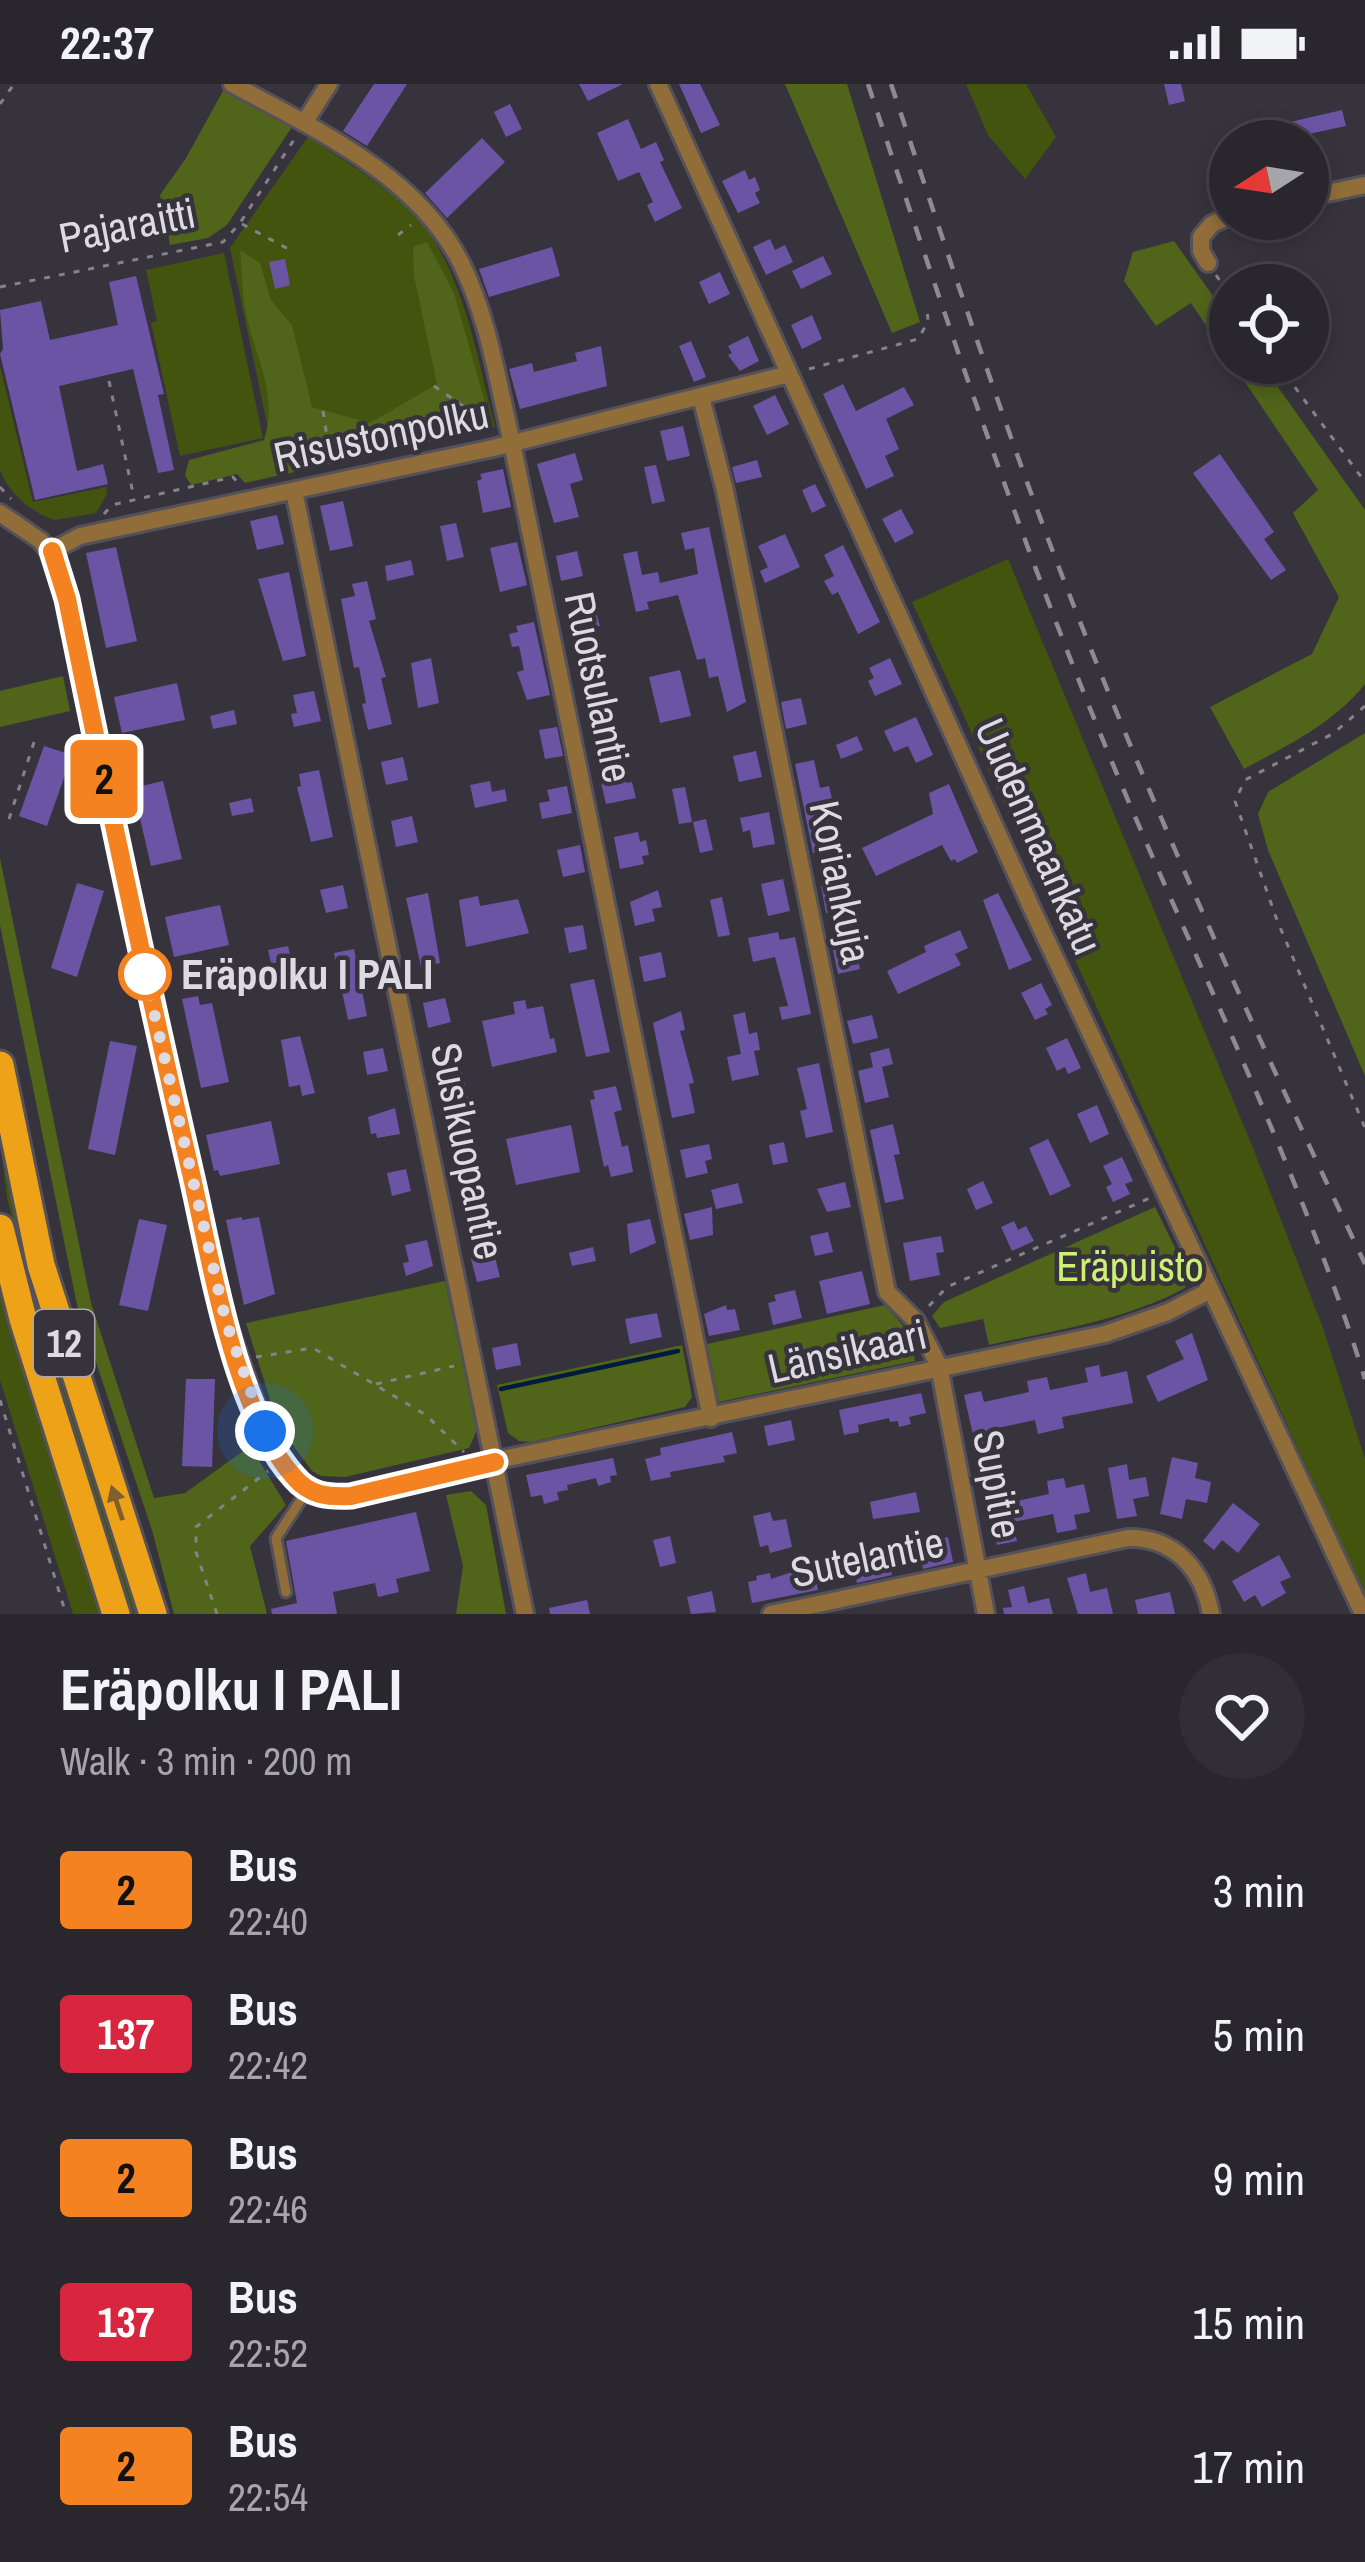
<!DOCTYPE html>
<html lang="en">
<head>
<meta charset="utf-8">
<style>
	body { margin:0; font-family:"Archivo Narrow",sans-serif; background:#312e35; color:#f1f3f6; height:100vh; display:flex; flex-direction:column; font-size:45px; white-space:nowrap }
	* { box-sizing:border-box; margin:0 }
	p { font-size:39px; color:#a5a5aa }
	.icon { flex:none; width:66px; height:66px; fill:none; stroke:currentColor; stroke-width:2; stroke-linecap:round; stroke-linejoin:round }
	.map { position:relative; height:1530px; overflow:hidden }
	.sheet { display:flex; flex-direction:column; background:#29262d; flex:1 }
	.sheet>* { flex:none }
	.badge { padding:0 24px; border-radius:9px; font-size:42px; line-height:78px }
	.needle { width:78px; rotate:258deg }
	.tools { position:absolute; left:1209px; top:36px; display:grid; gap:24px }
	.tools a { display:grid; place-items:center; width:120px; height:120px; border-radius:50%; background:#29262d; box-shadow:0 6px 18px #0003,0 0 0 3px #454349; font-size:60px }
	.you { position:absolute; width:60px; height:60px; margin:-30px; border:9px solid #fff; border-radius:50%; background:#1a73e8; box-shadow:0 0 0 18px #1a73e833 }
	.map>.badge { position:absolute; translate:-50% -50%; box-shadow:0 0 0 6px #fff }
	.round { display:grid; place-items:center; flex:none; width:126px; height:126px; border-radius:63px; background:#312e35 }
	.overview { display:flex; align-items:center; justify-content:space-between; height:204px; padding:0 60px }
	h1 { font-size:57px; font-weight:700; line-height:90px }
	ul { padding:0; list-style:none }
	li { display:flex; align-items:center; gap:36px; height:144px; padding:0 60px }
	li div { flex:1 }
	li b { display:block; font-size:45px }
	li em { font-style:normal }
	li .badge { min-width:132px; font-weight:700; text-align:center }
	.status { display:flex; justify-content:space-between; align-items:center; height:84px; padding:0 60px; background:#29262d; direction:ltr }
	.status svg { height:33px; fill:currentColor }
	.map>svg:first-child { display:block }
	.green { fill:#43540f }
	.forest { fill:#50641a }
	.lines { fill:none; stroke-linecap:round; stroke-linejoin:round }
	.stream { stroke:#001b3d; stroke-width:4.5 }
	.building { fill:#6c54a5 }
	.service-casing { stroke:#55515a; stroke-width:15 }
	.minor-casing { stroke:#55515a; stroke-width:22 }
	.primary-casing { stroke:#55515a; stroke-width:33 }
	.path { stroke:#86828a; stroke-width:3; stroke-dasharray:6 9; stroke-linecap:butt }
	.service { stroke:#916d39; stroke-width:9 }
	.minor { stroke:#916d39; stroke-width:16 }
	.primary { stroke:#eda217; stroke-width:27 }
	.rail { stroke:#8e8a92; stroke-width:4.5; stroke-dasharray:15 15; stroke-linecap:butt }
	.oneway { fill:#805f2d }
	.line-casing { stroke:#fff; stroke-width:27 }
	.line { stroke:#f58220; stroke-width:18 }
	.walk { stroke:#dddae1; stroke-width:12; stroke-dasharray:0 21.6 }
	.stop-dot { fill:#fff; stroke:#f58220; stroke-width:6 }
	.labels { text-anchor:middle; stroke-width:9; stroke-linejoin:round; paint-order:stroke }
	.shield { fill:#37333c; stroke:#aba8b0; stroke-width:3 }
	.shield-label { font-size:39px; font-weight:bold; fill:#dddae1 }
	.street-label { font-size:42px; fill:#dddae1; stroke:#37333c }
	.stop-label { font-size:42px; font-weight:bold; fill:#dddae1; stroke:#37333c; text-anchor:start }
	.park-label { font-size:42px; fill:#ccf074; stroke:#37333c }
</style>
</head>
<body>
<div class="status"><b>22:37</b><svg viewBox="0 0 49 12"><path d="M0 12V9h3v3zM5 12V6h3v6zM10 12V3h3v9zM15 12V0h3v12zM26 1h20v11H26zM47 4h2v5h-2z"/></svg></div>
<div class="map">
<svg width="1365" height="1530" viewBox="0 0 1365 1530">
	<rect width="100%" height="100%" fill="#37333c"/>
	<path class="green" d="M966 0H1026L1056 53 1025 95 988 51Z
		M308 53C346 78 388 102 419 136 463 186 479 280 495 343L278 392 230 164Z
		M224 169 263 354 180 372 151 239 157 237 146 186Z
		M0 282 33 418 106 403 107 410 96 429 54 436C30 427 9 410 0 386Z
		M1008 475 1253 1064 1323 1244 1365 1375V1512L912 518Z
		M0 1055 23 1165 49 1253 141 1530H133L42 1254 7 1114Z
		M0 1201 101 1530H73L0 1296Z"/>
	<path class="forest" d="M785 0H847L920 238 892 249Z
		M224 5 292 43 227 141 208 154 170 161 160 111 186 74Z
		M1174 157 1230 236V277L1191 219 1156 242 1124 197 1133 168Z
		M427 158 454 209 492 343 245 399 237 390 191 401 185 391 189 376 264 356C278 312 257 276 247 234 242 212 242 188 240 166L260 179 271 216 292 241 312 323 370 339 437 300 414 192 413 163Z
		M1232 279H1261L1365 426V600C1333 640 1288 661 1244 685L1210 623 1312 570 1339 513 1293 429 1318 406Z
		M63 592 70 627 0 643V607Z
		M1365 649V992L1268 766 1258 730 1268 708Z
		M0 774 91 1219 154 1414 185 1409 250 1362 286 1421 250 1462 267 1530H174L152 1446 77 1221 0 841Z
		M1155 1123 1188 1190 1185 1204C1124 1237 1055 1246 989 1261L983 1235 940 1244 932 1232 944 1218Z
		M445 1197 477 1346 469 1364 345 1393 321 1392 312 1387 278 1341 246 1239Z
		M885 1221 909 1248 915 1277 719 1318 707 1260Z
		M682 1261 692 1313 685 1323 531 1358 519 1357 508 1349 497 1301Z
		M471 1407 486 1421 506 1530H456L463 1482 446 1411Z"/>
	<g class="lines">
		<path class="stream" d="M501 1305 678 1267"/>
	</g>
	<path class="building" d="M374 0H407L367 62 343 47Z
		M579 0H623L588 17Z
		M679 0H700L720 41 701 49Z
		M1164 0H1181L1185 17 1169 21Z
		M510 20 522 45 506 53 494 28Z
		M1342 26 1346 42 1276 57 1273 42Z
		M628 35 641 65 656 58 664 76 660 78 682 124 655 138 647 121 653 118 639 88 618 97 597 49Z
		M482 54 505 78 447 134 425 109Z
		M745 86 749 96 755 93 760 106 755 109 760 119 738 129 722 97Z
		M770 155 775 166 785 161 793 178 766 191 753 163Z
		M552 163 560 192 489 213 479 185Z
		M823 172 832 190 801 205 792 187Z
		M285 175 290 201 275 205 269 178Z
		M720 188 730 210 709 220 699 198Z
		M136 192 164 310 158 311 174 386 158 389 133 285 59 302 77 387 103 380 108 400 35 416 0 270 3 265 0 226 41 217 50 256 118 241 109 198Z
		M812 231 822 255 802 265 791 241Z
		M748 252 759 277 740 287 728 271 732 269 728 262Z
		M691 257 706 293 694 298 679 262Z
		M601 262 607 302 520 325 509 285 532 279 534 288 577 277 575 269Z
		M843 300 856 327 904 303 914 321 886 335 899 365 885 372 894 392 866 405 823 310Z
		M775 311 789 340 767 351 753 322Z
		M683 342 690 372 667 377 660 347Z
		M575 369 583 396 570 400 579 433 554 439 537 380Z
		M1220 370 1274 448 1264 455 1286 486 1271 496 1193 389Z
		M757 376 762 393 736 399 732 383Z
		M656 381 665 417 652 420 644 383Z
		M503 385 511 423 483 429 477 397 482 395 480 390Z
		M815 400 826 422 812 429 802 406Z
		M343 417 353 462 330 467 320 422Z
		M901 425 914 449 895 459 882 435Z
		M277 431 284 460 257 466 250 437Z
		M456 439 464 473 447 477 440 442Z
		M709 443 746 618 727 628 718 592 709 594 705 574 697 576 678 511 647 518 649 525 636 528 623 470 637 467 642 491 658 488 660 499 698 490 694 464 685 466 681 449Z
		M785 450 800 483 765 499 760 487 768 483 758 462Z
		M517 458 527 501 500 508 490 464Z
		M843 461 880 538 858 550 838 508 832 511 824 497 834 492 824 471Z
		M116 463 137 557 106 564 86 469Z
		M577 467 583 492 561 497 556 472Z
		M411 476 414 491 387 497 385 482Z
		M289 488 306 572 283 577 258 495Z
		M367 497 376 535 369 537 386 593 381 594 392 640 368 646 362 620 366 619 359 583 354 584 341 515 355 512 352 500Z
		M596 528 600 542 594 543 596 552 574 557 569 534Z
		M534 538 550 611 527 616 517 588 524 586 519 562 512 563 509 550 518 548 516 542Z
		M431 574 439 619 418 624 411 579Z
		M890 574 902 600 875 612 868 597 874 594 869 584Z
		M601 586 616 662 595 666 580 591Z
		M680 586 691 632 660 639 649 593Z
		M177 599 185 636 122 649 114 613Z
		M314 607 321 637 294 643 291 630 297 629 293 611Z
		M801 614 807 640 786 645 781 618Z
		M234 626 237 640 213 645 210 632Z
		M916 633 933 671 916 679 908 662 894 668 884 647Z
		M557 643 563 672 545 675 539 646Z
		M857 652 863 666 841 675 836 661Z
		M44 662 72 671 47 742 19 732Z
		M756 667 762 693 739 698 733 672Z
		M403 673 408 696 386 701 381 678Z
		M814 676 820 704 829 702 832 715 824 716 834 765 813 769 795 680Z
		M319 686 333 753 311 758 297 703 301 702 299 690Z
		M624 689 626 699 632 698 636 714 606 720 600 694Z
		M163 697 182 775 151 782 133 704Z
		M490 697 492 708 505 705 507 717 475 724 470 701Z
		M949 700 978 768 957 779 955 775 951 777 942 761 876 792 862 764 933 730 929 709Z
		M567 702 572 729 542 735 539 719 550 717 547 706Z
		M685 703 692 738 679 740 672 705Z
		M251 714 254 728 232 732 229 719Z
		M769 728 775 760 753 764 750 746 743 748 740 734Z
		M412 732 418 758 396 763 391 737Z
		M706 735 713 766 700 769 693 738Z
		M638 748 640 758 646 756 649 771 642 772 644 780 620 785 614 753Z
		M580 761 585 788 563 793 557 766Z
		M783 795 790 827 768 832 761 800Z
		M77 799 104 807 77 893 51 884Z
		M836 799 842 825 826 829 821 802Z
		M343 801 348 824 326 829 320 806Z
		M658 806 662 823 652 825 655 837 635 842 630 818Z
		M428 809 440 879 421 883 406 814Z
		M998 809 1032 876 1009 886 983 816Z
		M478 812 480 822 518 815 529 849 466 863 459 816Z
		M722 813 730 851 718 853 710 816Z
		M220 821 229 861 174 873 165 833Z
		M583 841 587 865 569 869 564 844Z
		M960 846 968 864 955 870 961 881 898 910 887 887 926 868 924 862Z
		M778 848 780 856 795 853 811 930 782 936 779 923 788 922 775 873 753 878 748 854Z
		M848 857 850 868 856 867 860 885 838 890 832 861Z
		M288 862 291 875 271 880 268 866Z
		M354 865 367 932 348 936 334 869Z
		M661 868 666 893 644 898 639 873Z
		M594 895 610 968 586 973 570 900Z
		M1041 899 1052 921 1045 925 1048 930 1035 936 1021 909Z
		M198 912 200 921 212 919 229 998 201 1004 182 915Z
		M445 914 451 938 428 944 423 919Z
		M525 916 527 925 543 922 550 955 554 954 557 968 492 983 482 937 515 930 513 918Z
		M681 927 685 946 680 947 694 999 689 1000 695 1029 672 1034 653 939Z
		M745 928 749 950 757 948 760 966 754 967 759 991 732 997 727 973 741 970 733 931Z
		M872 931 878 954 853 960 847 937Z
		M300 952 315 1009 302 1012 300 1001 289 1003 281 956Z
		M1067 954 1081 984 1068 990 1065 983 1057 987 1046 964Z
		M110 957 137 962 115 1071 88 1065Z
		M383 964 388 987 367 991 363 968Z
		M889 964 893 980 882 983 889 1013 865 1019 858 987 873 983 870 969Z
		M819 979 833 1048 806 1054 800 1027 807 1025 797 984Z
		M462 988 468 1014 444 1019 439 993Z
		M616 1002 622 1026 614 1028 622 1063 628 1061 633 1088 611 1093 608 1081 604 1083 590 1016 595 1015 593 1007Z
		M1097 1021 1109 1050 1090 1059 1077 1030Z
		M395 1024 400 1050 377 1054 376 1049 371 1050 368 1033Z
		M271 1037 280 1080 220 1092 218 1086 214 1087 206 1051Z
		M893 1040 900 1070 894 1071 904 1115 885 1119 870 1046Z
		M571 1041 580 1088 516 1101 506 1055Z
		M471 1048 476 1072 454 1076 449 1053Z
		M1048 1055 1071 1102 1050 1112 1029 1064Z
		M784 1058 788 1078 773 1081 769 1061Z
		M709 1060 712 1075 705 1077 708 1089 686 1094 680 1066Z
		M1122 1073 1133 1097 1125 1100 1130 1110 1113 1118 1106 1103 1112 1100 1103 1082Z
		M406 1085 411 1107 392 1112 387 1089Z
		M983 1097 993 1119 976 1126 967 1105Z
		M845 1098 851 1123 827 1128 817 1105Z
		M738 1099 743 1119 716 1125 711 1106Z
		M479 1108 485 1133 465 1138 460 1113Z
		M712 1123 713 1151 690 1156 684 1130Z
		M242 1133V1136L259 1133 275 1210 244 1221 226 1136Z
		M139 1135 167 1141 148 1227 119 1221Z
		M650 1135 656 1159 630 1170 627 1140Z
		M1014 1137 1018 1146 1026 1142 1034 1157 1012 1167 1001 1143Z
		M828 1148 833 1168 815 1172 810 1152Z
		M941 1152 944 1168 936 1169 940 1191 910 1197 903 1159Z
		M427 1156 433 1182 406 1192 403 1179 409 1178 405 1161Z
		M593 1163 596 1177 572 1182 569 1169Z
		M494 1169 500 1193 477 1198 471 1175Z
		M862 1187 870 1220 827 1230 819 1197Z
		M795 1206 802 1234 773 1241 768 1219 776 1217 774 1211Z
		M726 1221 727 1226 735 1225 740 1246 709 1252 704 1230Z
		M657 1229 662 1253 630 1260 625 1235Z
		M1192 1249 1208 1296 1158 1318 1146 1292 1184 1275 1175 1257Z
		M517 1259 521 1281 496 1286 492 1264Z
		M1099 1281 1101 1293 1127 1287 1133 1319 1062 1333 1064 1344 1038 1350 1035 1336 993 1345 997 1363 977 1368 964 1311 981 1307 984 1318 1029 1308 1027 1297 1047 1293 1050 1306 1088 1298 1085 1284Z
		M186 1295H215L212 1383 182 1382Z
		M921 1309 926 1329 909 1333 911 1340 899 1343 898 1337 890 1338 889 1334 858 1341 859 1348 844 1351 839 1326Z
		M791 1336 795 1356 768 1362 764 1342Z
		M732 1348 737 1369 723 1372 725 1378 670 1388 671 1393 651 1397 645 1375 661 1371 660 1364Z
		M1172 1373 1198 1379 1195 1394 1211 1398 1207 1419 1186 1415 1182 1435 1160 1430Z
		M613 1374 617 1391 610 1392 611 1398 598 1402 596 1394 567 1401 568 1406 557 1408 559 1416 544 1420 542 1411 531 1413 526 1391Z
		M1127 1380 1129 1396 1146 1393 1149 1412 1133 1415 1137 1432 1117 1435 1108 1384Z
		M1064 1394 1066 1404 1084 1400 1090 1428 1074 1431 1077 1445 1057 1449 1053 1430 1013 1438 1017 1457 997 1461 989 1423 1049 1410 1047 1397Z
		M916 1408 920 1428 873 1435 870 1418Z
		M1233 1419 1260 1440 1238 1469 1222 1456 1214 1466 1203 1457Z
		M416 1428 430 1487 396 1495 399 1508 378 1513 375 1499 333 1508 337 1530H272L271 1525 297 1519 286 1457Z
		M770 1428 773 1437 786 1435 792 1463 770 1469 768 1461 760 1463 753 1432Z
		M670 1452 676 1479 660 1483 653 1456Z
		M948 1453 953 1478 923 1485 918 1460Z
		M875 1464 877 1470 886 1468 892 1491 857 1499 852 1476 862 1474 861 1468Z
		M1279 1471 1291 1493 1280 1498 1286 1509 1262 1523 1255 1511 1244 1518 1232 1497Z
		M813 1481 818 1506 752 1519 748 1498 757 1496 756 1492 770 1489 771 1495Z
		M1086 1489 1090 1508 1107 1504 1113 1530H1078L1067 1494Z
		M1024 1502 1028 1519 1016 1522 1049 1514 1053 1530H1004L1003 1524 1012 1523 1008 1506Z
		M712 1507 716 1528 691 1530 687 1513Z
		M1170 1508 1175 1530H1138L1135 1516Z
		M587 1516 590 1530H550L549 1524Z"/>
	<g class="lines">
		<defs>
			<path id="service" d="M286 1508 276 1454 308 1405"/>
			<path id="minor" d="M232 0C315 45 419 92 462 181 489 236 498 300 512 359L711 1334
				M658 0 1033 827 1363 1530
				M304 39 329 0
				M1308 113 1365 101
				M1208 179 1201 167V153L1212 140 1230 132
				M701 313 725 407 887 1208 916 1237 939 1282 986 1530
				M294 407 525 1530
				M0 429 41 457 58 479 158 952 227 1238 265 1347 282 1378 308 1405 328 1413 351 1412 469 1382 1105 1250 1168 1228 1209 1207
				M52 467 80 452 493 364 789 290
				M771 1530 1128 1454C1175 1453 1203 1486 1211 1530"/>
			<path id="primary" d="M0 981 41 1181 153 1530
				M0 1144 23 1235 116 1530"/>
		</defs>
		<use href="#service" class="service-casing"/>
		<use href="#minor" class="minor-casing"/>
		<use href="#primary" class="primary-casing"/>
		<path class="path" d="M0 20 14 0
			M242 140 290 166
			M398 151 411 141
			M1216 191 1230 212
			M0 203 223 158 240 139 297 51
			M1277 279 1365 398
			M809 285 918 255 928 238 927 221
			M109 297 134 414
			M434 302 472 328 489 350
			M323 327 331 379
			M0 403 11 415
			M104 430 112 421 233 393 239 400
			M1365 622 1334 649 1245 696 1235 717 1277 836 1365 1044
			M9 735 35 655
			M929 1222 947 1203 1150 1114
			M256 1273 313 1264 426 1331 464 1368
			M376 1300 454 1282
			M0 1316 66 1530
			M217 1530 196 1468V1443L268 1387"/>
		<use href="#service" class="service"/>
		<use href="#minor" class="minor"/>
		<use href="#primary" class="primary"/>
		<path class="rail" d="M868 0C942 224 1017 448 1107 666 1193 875 1298 1079 1365 1295
			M891 0C948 170 1003 340 1068 507 1157 736 1260 958 1365 1180"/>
	</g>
	<defs><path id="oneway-solid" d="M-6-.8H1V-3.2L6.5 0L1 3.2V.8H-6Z" transform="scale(3)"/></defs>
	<use class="oneway" href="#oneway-solid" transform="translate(117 1419) rotate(-108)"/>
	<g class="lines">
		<defs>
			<path id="line" d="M52 467 67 515C106 706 146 896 190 1085 211 1174 233 1325 294 1393 310 1412 328 1413 351 1412L495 1378"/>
		</defs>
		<use href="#line" class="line-casing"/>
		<use href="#line" class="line"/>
		<path class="walk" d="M145 890 226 1238 265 1347"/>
	</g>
	<circle class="stop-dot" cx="145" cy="890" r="24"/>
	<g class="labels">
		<rect class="shield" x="34" y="1226" width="60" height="66" rx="9"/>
		<g class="shield-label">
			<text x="64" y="1273">12</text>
		</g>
		<g class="street-label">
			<text transform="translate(127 141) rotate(-11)" y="15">Pajaraitti</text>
			<text transform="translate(381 351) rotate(-12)" y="15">Risustonpolku</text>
			<text transform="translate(599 603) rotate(78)" y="15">Ruotsulantie</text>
			<text transform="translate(1039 752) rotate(66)" y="15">Uudenmaankatu</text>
			<text transform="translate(841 798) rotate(78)" y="15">Koriankuja</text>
			<text transform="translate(468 1067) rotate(78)" y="15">Susikuopantie</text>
			<text transform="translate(847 1267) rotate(-13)" y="15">Länsikaari</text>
			<text transform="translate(998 1400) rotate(79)" y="15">Supitie</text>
			<text transform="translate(867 1473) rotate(-12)" y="15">Sutelantie</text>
		</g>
		<g class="stop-label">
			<text x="181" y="905">Eräpolku I PALI</text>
		</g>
		<g class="park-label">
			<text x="1130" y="1197">Eräpuisto</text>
		</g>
	</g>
</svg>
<div class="tools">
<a><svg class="needle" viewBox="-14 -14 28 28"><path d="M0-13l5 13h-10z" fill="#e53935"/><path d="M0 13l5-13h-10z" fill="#a5a5aa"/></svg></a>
<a><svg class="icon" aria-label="locate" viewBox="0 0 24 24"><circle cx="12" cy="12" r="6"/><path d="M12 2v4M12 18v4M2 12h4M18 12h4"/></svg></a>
</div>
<div class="you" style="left:265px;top:1347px"></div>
<b class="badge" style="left:104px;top:695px;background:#f58220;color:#111">2</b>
</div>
<section class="sheet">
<div class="overview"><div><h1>Eräpolku I PALI</h1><p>Walk · 3 min · 200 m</p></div><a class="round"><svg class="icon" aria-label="heart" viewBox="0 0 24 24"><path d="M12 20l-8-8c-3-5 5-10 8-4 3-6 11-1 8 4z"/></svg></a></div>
<ul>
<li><span class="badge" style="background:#f58220;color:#111">2</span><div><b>Bus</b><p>22:40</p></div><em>3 min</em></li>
<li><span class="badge" style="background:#d7263d;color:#fff">137</span><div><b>Bus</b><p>22:42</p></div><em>5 min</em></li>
<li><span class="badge" style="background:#f58220;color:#111">2</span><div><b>Bus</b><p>22:46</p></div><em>9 min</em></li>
<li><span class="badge" style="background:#d7263d;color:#fff">137</span><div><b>Bus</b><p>22:52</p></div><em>15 min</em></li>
<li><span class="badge" style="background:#f58220;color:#111">2</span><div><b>Bus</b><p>22:54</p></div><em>17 min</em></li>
</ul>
</section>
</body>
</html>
